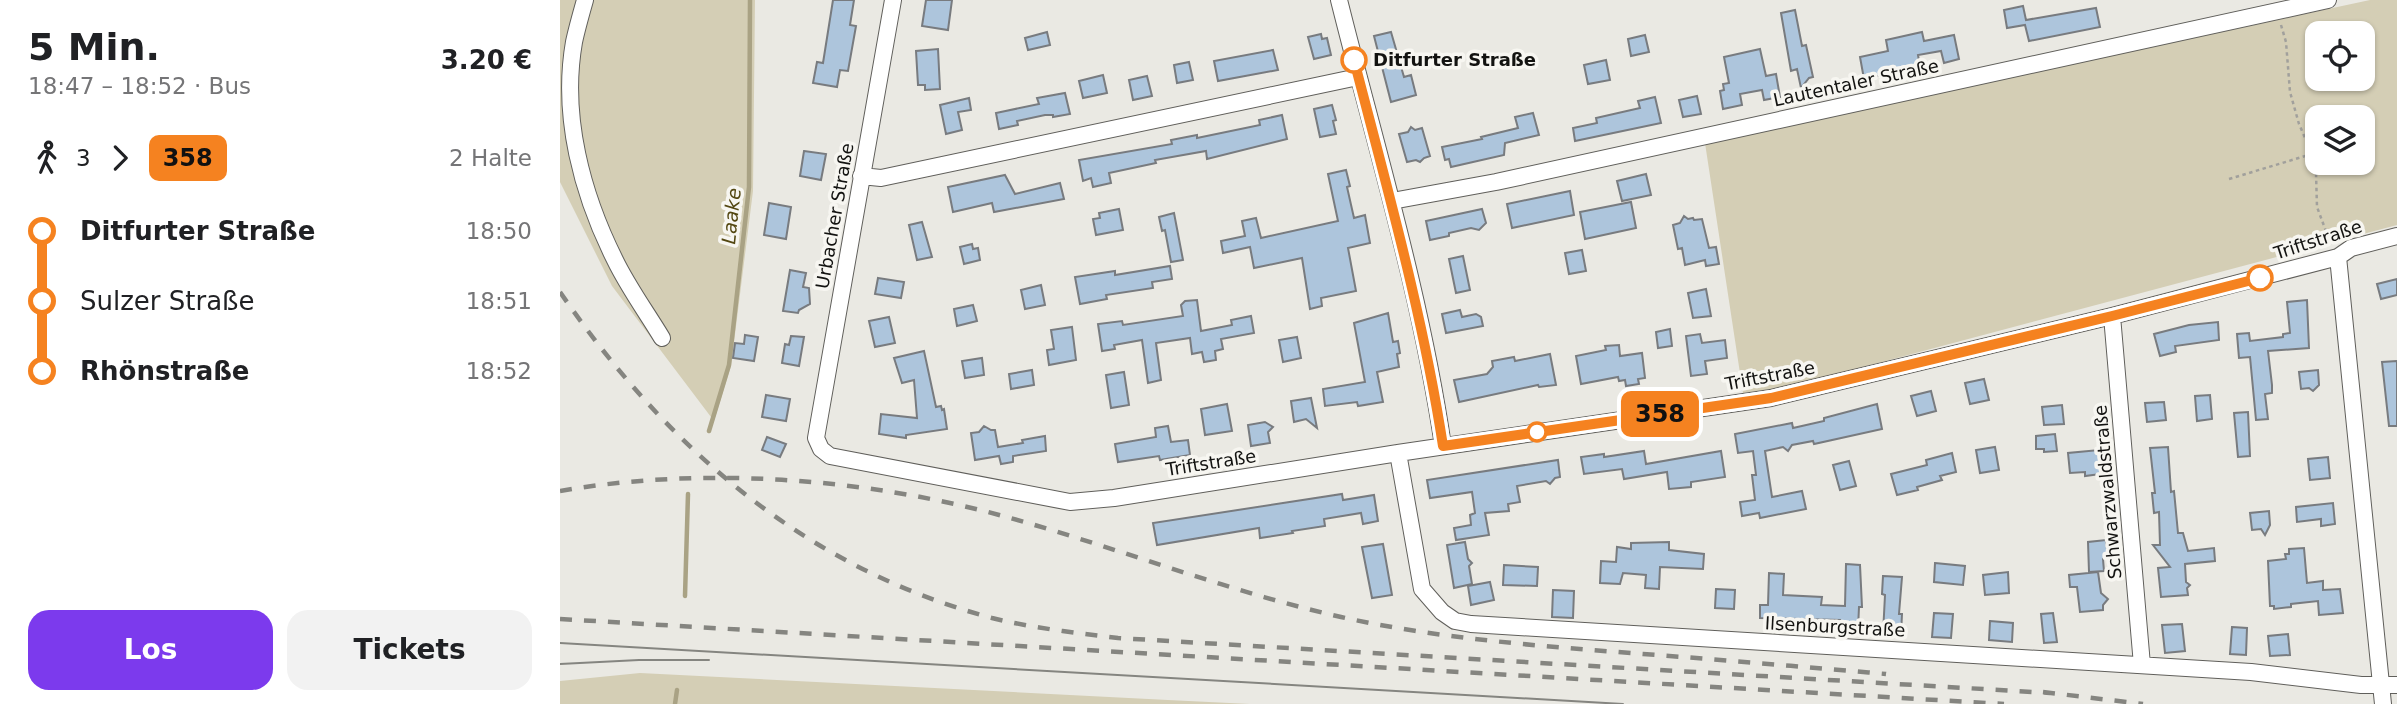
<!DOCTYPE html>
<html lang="de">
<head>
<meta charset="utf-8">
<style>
	body { margin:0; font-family:"DejaVu Sans",sans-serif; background:#f2f2f2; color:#202124; height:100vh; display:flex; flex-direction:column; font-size:26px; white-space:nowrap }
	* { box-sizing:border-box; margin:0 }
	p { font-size:23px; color:#757577 }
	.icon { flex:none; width:38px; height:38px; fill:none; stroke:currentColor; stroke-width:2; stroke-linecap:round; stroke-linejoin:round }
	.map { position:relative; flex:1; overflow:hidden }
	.drawer { display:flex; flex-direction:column; background:#fff; width:560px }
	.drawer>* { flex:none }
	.badge { padding:0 14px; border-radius:10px; font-size:24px; line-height:46px }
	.buttons { position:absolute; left:1745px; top:21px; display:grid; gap:14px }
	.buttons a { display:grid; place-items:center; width:70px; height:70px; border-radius:14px; background:#fff; box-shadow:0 2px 5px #0004; font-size:35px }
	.map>.badge { position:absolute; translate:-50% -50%; box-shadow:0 0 0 4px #fff }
	.legs { display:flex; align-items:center; gap:10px; height:77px; padding:0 28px; font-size:23px }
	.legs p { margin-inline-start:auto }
	.overview { display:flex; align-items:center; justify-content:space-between; height:119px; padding:0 28px }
	h1 { font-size:38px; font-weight:700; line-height:52px }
	.cta { display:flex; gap:14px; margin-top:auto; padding:14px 28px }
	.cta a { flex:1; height:80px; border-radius:21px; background:#7c3aed; color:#fff; font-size:28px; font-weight:700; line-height:80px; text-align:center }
	.cta a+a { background:#f2f2f2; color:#202124 }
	ul { padding:0 28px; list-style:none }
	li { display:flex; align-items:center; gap:24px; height:70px; font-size:26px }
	li i { display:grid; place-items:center; width:10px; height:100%; margin:0 9px; background:currentColor }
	li i::after { content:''; width:18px; height:18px; margin:-9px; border:5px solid; border-radius:50%; background:#fff }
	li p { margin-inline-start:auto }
	li:first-child i { background:linear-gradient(#0000 50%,currentColor 0) }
	li:last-child i { background:linear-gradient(currentColor 50%,#0000 0) }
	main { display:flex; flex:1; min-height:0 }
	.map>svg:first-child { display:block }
	.green { fill:#d4ceb5; fill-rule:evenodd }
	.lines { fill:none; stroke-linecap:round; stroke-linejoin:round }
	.stream { stroke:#a9a284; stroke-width:4.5 }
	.building { fill:#adc5dc; stroke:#787b7f; stroke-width:2 }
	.minor-casing { stroke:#605f5b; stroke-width:18 }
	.path { stroke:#a1a09c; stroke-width:2.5; stroke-dasharray:3.5 3.5; stroke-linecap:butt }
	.minor { stroke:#fff; stroke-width:16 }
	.tram { stroke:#858580; stroke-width:2 }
	.rail { stroke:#858580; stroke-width:4.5; stroke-dasharray:12 12; stroke-linecap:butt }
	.line-1-casing { stroke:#fff; stroke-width:16 }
	.line-1 { stroke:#f58220; stroke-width:10 }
	.stop-1-dot { fill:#fff; stroke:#f58220; stroke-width:3.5 }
	.labels { text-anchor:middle; stroke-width:7; stroke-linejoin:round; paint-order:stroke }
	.stop-label { font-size:18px; font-weight:bold; fill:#131311; stroke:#f7f6f1; text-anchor:start }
	.street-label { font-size:18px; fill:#131311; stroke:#f7f6f1 }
	.water-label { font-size:19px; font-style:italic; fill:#534711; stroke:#f7f6f1 }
</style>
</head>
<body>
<main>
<section class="drawer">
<div class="overview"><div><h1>5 Min.</h1><p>18:47 – 18:52 · Bus</p></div><b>3.20 €</b></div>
<div class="legs"><svg class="icon" aria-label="walk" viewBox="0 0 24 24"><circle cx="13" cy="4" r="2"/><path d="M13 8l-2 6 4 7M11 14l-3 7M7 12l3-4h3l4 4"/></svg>3<svg class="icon" aria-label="forward" viewBox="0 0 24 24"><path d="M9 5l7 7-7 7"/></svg><b class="badge" style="background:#f58220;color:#111">358</b><p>2 Halte</p></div>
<ul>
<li><i style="color:#f58220"></i><b>Ditfurter Straße</b><p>18:50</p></li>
<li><i style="color:#f58220"></i><span>Sulzer Straße</span><p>18:51</p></li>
<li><i style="color:#f58220"></i><b>Rhönstraße</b><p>18:52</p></li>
</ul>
<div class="cta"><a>Los</a><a>Tickets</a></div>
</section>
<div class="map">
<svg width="1837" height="704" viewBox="0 0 1837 704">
	<rect width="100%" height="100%" fill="#eae9e3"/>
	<path class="green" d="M0 0H195L193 191 171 366 154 421 52 286 0 182Z
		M1810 0H1837V225L1228 387 1183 393 1145 143ZM1757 33H1802V79H1757ZM1757 117H1802V163H1757Z
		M80 673 608 700 690 704H0V681Z"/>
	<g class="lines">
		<path class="stream" d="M149 431 169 365 189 187 190 0
			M125 596 128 494
			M115 704 117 690"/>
	</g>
	<path class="building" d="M273 0H294L290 25 296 26 288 71 280 70 277 87 253 83 257 62 263 63Z
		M366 0H392L388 30 362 26Z
		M1463 6 1466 20 1536 8 1540 27 1469 41 1465 25 1447 28 1444 10Z
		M1235 10 1242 46 1246 45 1253 77 1249 78 1241 88 1237 69 1231 71 1221 13Z
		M487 32 490 45 468 50 465 38Z
		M831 32 844 77 851 75 856 95 831 102 814 36Z
		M1362 32 1364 41 1394 35 1399 59 1384 63 1381 51 1358 55 1360 67 1304 79 1300 57 1328 51 1326 40Z
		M761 34 762 39 767 38 771 55 754 59 748 37Z
		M1085 35 1089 52 1071 56 1068 39Z
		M378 49 380 89 365 90V85H358L356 51Z
		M1200 49 1206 76 1216 74 1220 97 1204 100 1202 90 1180 94 1182 105 1163 109 1160 91 1164 90 1163 84 1169 83 1164 57Z
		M713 50 718 70 658 81 654 61Z
		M1046 60 1050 80 1028 84 1024 65Z
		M629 62 633 80 617 83 614 65Z
		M543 75 547 93 523 98 519 81Z
		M587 76 592 96 573 100 569 80Z
		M505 93 510 114 493 117V115H485L457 121 458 125 439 129 436 113 479 104 477 98Z
		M1137 96 1141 114 1123 117 1119 100Z
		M1095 97 1101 123 1015 141 1013 128 1037 123 1036 118 1080 108 1078 101Z
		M409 98 411 110 398 112 402 130 386 134 380 105Z
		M772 105 776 120 773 121 776 134 760 137 754 109Z
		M973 113 979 135 945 143 944 155 891 167 889 159 885 160 882 147 922 139 921 137 958 128 955 117Z
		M722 115 727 139 647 159 646 151 595 160 596 163 549 173 551 183 533 187 531 178 523 181 519 160 612 144 611 140 637 135V138L700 125 699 120Z
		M851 127 855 130 862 128 870 156 864 158 860 162 856 160 847 162 839 134 848 132Z
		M244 151 266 154 261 180 240 176Z
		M786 170 790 186 787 187 794 218 805 215 810 243 788 248 796 291 761 298 762 306 750 309 742 258 694 268 690 247 663 253 661 241 685 236 682 221 696 218 701 238 778 221 768 174Z
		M1086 174 1091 195 1062 201 1057 181Z
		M445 175 455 194 500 183 504 199 434 212 432 203 393 212 388 187Z
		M1010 191 1014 215 952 228 947 204Z
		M1071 202 1076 228 1025 239 1020 212Z
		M209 203 231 207 226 239 204 235Z
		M559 209 563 230 536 235 533 219 540 218 539 213Z
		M922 209 926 223 919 230 911 228 889 233V236L870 240 866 221Z
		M614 213 623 260 611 262 605 230 602 231 599 217Z
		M1124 216 1128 219 1133 218 1134 220 1142 219 1149 248 1156 247 1159 264 1146 266 1145 260 1125 265 1122 248 1118 249 1113 225 1120 223Z
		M362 222 372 257 357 260 349 225Z
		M412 244 413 249 418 248 420 260 404 264 400 247Z
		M1022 250 1026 271 1009 274 1005 253Z
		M903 256 910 290 896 293 889 259Z
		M610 266 612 279 592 282 593 288 546 295 547 299 520 304 515 277 555 271V275Z
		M230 270 246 273 243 287 249 288 250 304 239 310 238 313 223 311Z
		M318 278 344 282 341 298 315 294Z
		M1837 279V295L1821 299 1817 284Z
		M481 285 485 305 465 309 461 290Z
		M1146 289 1151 316 1133 318 1128 293Z
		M637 300 641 331 672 325 671 320 691 316 694 333 661 339 663 349 655 351 656 360 644 362 642 352 632 354 630 338 596 343 601 380 588 383 582 340 554 345 555 349 542 351 538 324 562 321 563 325 623 316 621 305 625 301Z
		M1747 300 1749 348 1708 351 1712 385V393L1705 394 1708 419 1696 420 1690 357 1679 358 1677 334 1689 333 1690 341 1723 337V334L1730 333 1727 302Z
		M413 305 417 321 397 326 394 309Z
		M900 310 902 317 916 314 921 317 923 326 886 333 882 314Z
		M828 313 833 342 838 341 840 353 837 354 839 367 817 372 823 402 798 406 797 402 765 406 763 389 805 382 794 323Z
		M329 317 335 343 315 347 309 321Z
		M1658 322 1659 340 1615 346 1616 352 1600 356 1594 334 1629 325Z
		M512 327 516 360 489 365 487 350 494 349 491 330Z
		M1110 329 1112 346 1098 348 1096 332Z
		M1140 334 1142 343 1165 340 1167 358 1145 361 1147 374 1131 376 1126 336Z
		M185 335 198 337 194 361 173 358 175 343 184 344Z
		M231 336 244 337 239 366 222 363 225 344 229 345Z
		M737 337 741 358 723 362 719 340Z
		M1059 345 1060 356 1082 353 1085 378 1078 379 1079 384 1066 386 1065 380 1059 381 1058 377 1021 384 1016 356 1046 350 1045 346Z
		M364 351 376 407 381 406 382 410 384 409 387 429 346 435V438L319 434 321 414 357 418 354 380 342 383 334 358Z
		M990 354 996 385 979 387 978 385 899 402 894 380 927 374 933 367 932 361 954 357 955 361Z
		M422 358 424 375 405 378 402 361Z
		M1837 361V426H1829L1822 362Z
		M472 370 474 385 451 389 449 374Z
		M1758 370 1759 385 1753 391 1749 388 1741 389 1739 372Z
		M564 372 569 405 551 408 546 375Z
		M1424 379 1429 400 1410 404 1405 383Z
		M1371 391 1376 411 1357 416 1351 396Z
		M206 395 230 399 226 421 202 417Z
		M1650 395 1652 419 1637 421 1635 396Z
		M751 398 757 428 746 419 734 422 731 401Z
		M1604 402 1606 420 1587 422 1585 403Z
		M667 404 672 431 645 435 641 409Z
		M1317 404 1322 429 1254 444 1253 441 1232 445 1228 451 1223 447 1205 451 1212 497 1242 491 1246 509 1200 518 1199 513 1182 516 1180 502 1195 500 1192 475H1196L1193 451 1178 453 1175 434 1232 423 1233 428 1264 421V418Z
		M1502 405 1504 424 1484 425 1482 407Z
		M1688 412 1690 456 1678 457 1674 413Z
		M705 422 713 427 708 432 710 443 691 446 688 425Z
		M424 426 431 430H435L438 447 463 443 462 440 485 436 486 451 453 456V462L441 464 439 456 415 460 411 433 419 432Z
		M608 426 611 442 628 440 630 455 600 460 599 456 558 462 555 444 596 437 595 428Z
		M1495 434 1497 451 1484 452V449H1476V436Z
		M207 437 226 444 220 457 202 450Z
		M1435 447 1439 470 1420 473 1416 450Z
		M1608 447 1611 492 1614 491 1618 533H1623L1628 551 1654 548 1655 561 1625 564 1626 582 1630 585 1627 588 1628 595 1601 597 1598 568 1610 567 1593 545H1600L1599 512 1594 513 1592 493H1595L1590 448Z
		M1539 450 1541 474 1525 476V472L1510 473 1508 453Z
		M1084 451 1086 464 1161 451 1165 477 1131 482V487L1109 489 1107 472 1064 479 1062 469 1024 474 1021 457 1044 454V457Z
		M1392 453 1396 472 1380 476 1382 480 1357 487 1358 490 1337 495 1331 474 1367 465 1366 460Z
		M1768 457 1770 478 1750 480 1748 459Z
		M998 460 1000 477 995 478 990 484 986 481 957 486 960 502 948 504 949 511 925 513 929 535 896 540 894 528 911 525 910 515 915 513 912 492 870 498 867 480Z
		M1289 461 1296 486 1280 490 1273 465Z
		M782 494 783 500 814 495 818 521 803 524 801 513 764 519 765 526 732 531 733 533 700 538 699 528 597 545 593 523Z
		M1773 503 1775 524 1761 526V519L1737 522 1736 507Z
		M1709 511 1710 525 1705 535 1701 529 1692 530 1690 513Z
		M1546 540 1548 558 1543 559 1544 571 1529 572 1528 542Z
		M905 542 908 559 912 563 909 566 912 584 894 588 887 545Z
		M1109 542V550L1144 554 1143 569 1100 567 1099 589 1085 588 1086 575 1063 573 1060 584 1040 583 1041 561 1056 562 1057 547 1071 549V543Z
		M823 544 832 595 812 598 802 547Z
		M1744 548 1747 583 1763 581V590L1780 589 1783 613 1759 615 1758 601 1731 604V607L1714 609V606H1710L1708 561 1726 559 1725 554H1729V549Z
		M1375 563 1405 566 1403 585 1374 582Z
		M1286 564 1300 565 1302 607H1299L1298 629 1279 628 1280 620 1200 618V605H1208L1209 573 1224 574 1223 595 1262 597 1261 605 1285 606Z
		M944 565 978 567 977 586 943 585Z
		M1448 572 1449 593 1425 595 1423 575Z
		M1538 572 1541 593 1548 599 1543 605V610L1520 612 1517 587H1510L1509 575Z
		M1323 576 1342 577 1339 614H1342L1341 635 1323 634 1325 595 1322 594Z
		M930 582 934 600 911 605 908 586Z
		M1156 589 1175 590 1174 609 1155 608Z
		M993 590 1014 591 1013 618 992 617Z
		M1374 613 1393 614 1391 638 1372 637Z
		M1493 613 1497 642 1484 643 1481 614Z
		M1430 621 1453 623 1452 642 1429 640Z
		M1622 624 1625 651 1605 653 1602 625Z
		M1672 627 1687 628 1686 655 1670 654Z
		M1728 634 1730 655 1710 656 1708 636Z"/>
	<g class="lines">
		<defs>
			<path id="minor" d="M25 0C21 14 17 28 14 42 1 116 22 194 55 260 68 287 87 313 102 338
				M333 0 256 438 261 449 270 456 510 502 554 498 838 453 1211 398 1552 316 1778 257 1791 248 1837 236
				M779 0C816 148 861 295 883 446
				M301 176 321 178 798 77
				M832 201 936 182 1768 0
				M1778 257 1823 704
				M1552 316 1582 665
				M838 453 862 589 882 612 895 621 911 624 1691 672 1801 685H1837"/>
		</defs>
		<use href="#minor" class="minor-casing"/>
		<path class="path" d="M1721 25 1726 42 1730 92 1739 124 1752 154 1756 173 1757 207 1770 242
			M1669 179 1752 154"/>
		<use href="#minor" class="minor"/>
		<path class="tram" d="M0 643 1063 704
			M0 664 79 660H149"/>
		<path class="rail" d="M0 292C108 449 245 568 432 618 473 628 516 633 558 638L1490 693
			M0 491C143 466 304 478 443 516 556 547 666 591 781 617 880 639 981 646 1083 654 1164 660 1245 667 1326 674
			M0 619 1444 704
			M1483 692 1583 704"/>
	</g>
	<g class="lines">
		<defs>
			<path id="line-1" d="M794 60C827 188 863 315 883 446L1211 398 1552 316 1700 278"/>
		</defs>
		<use href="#line-1" class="line-1-casing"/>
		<use href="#line-1" class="line-1"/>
	</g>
	<g class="stop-1-dot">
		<circle cx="794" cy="60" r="12"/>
		<circle cx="1700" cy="278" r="12"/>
		<circle cx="977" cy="432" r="9"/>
	</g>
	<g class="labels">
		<g class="stop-label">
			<text x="813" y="66">Ditfurter Straße</text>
		</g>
		<g class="street-label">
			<text transform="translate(1296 83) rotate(-12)" y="6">Lautentaler Straße</text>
			<text transform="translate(275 216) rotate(-80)" y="6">Urbacher Straße</text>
			<text transform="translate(1758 240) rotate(-18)" y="6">Triftstraße</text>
			<text transform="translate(1210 376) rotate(-11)" y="6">Triftstraße</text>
			<text transform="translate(651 463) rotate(-9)" y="6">Triftstraße</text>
			<text transform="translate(1548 492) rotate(-95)" y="6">Schwarzwaldstraße</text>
			<text transform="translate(1275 627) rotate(3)" y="6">Ilsenburgstraße</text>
		</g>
		<g class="water-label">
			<text transform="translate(171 216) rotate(-84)" y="7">Laake</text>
		</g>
	</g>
</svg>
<div class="buttons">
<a><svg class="icon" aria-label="locate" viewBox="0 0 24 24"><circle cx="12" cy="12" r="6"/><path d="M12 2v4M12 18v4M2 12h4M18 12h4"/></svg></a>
<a><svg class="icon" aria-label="layers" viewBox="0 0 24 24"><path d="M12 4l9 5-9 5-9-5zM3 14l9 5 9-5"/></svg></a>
</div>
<b class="badge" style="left:1100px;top:414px;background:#f58220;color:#111">358</b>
</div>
</main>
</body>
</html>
